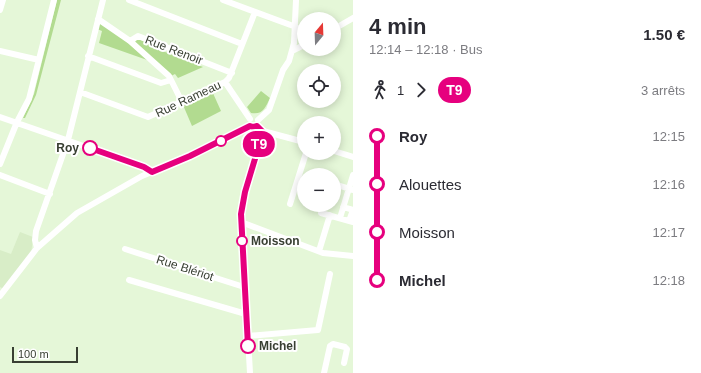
<!DOCTYPE html>
<html lang="fr">
<head>
<meta charset="utf-8">
<style>
	body { margin:0; font-family:Arial,sans-serif; background:#f7f7f7; color:#2b2b33; height:100vh; display:flex; flex-direction:column; font-size:15px; white-space:nowrap }
	* { box-sizing:border-box; margin:0 }
	p { font-size:13px; color:#7c7c81 }
	.icon { flex:none; width:22px; height:22px; fill:none; stroke:currentColor; stroke-width:2; stroke-linecap:round; stroke-linejoin:round }
	.map { position:relative; flex:1; overflow:hidden }
	.panel { display:flex; flex-direction:column; background:#fff; width:348px }
	.panel>* { flex:none }
	.badge { padding:0 8px; border-radius:13px; font-size:14px; line-height:26px }
	.needle { width:26px; rotate:19deg }
	.buttons { position:absolute; left:297px; top:12px; display:grid; gap:8px }
	.buttons a { display:grid; place-items:center; width:44px; height:44px; border-radius:50%; background:#fff; box-shadow:0 2px 10px #0003; font-size:20px }
	.scale { position:absolute; left:12px; bottom:10px; width:66px; box-sizing:border-box; padding-left:4px; border:2px solid #383f32; border-top:0; font-size:11px; line-height:14px; white-space:nowrap; color:#383f32; -webkit-text-stroke:3px #fff; paint-order:stroke }
	.map>.badge { position:absolute; translate:-50% -50%; box-shadow:0 0 0 2px #fff }
	.legs { display:flex; align-items:center; gap:6px; height:44px; padding:0 16px; font-size:13px }
	.legs p { margin-inline-start:auto }
	.headline { display:flex; align-items:center; justify-content:space-between; height:68px; padding:0 16px }
	h1 { font-size:22px; font-weight:600; line-height:30px }
	ul { padding:0 16px; list-style:none }
	li { display:flex; align-items:center; gap:14px; height:48px; font-size:15px }
	li i { display:grid; place-items:center; width:6px; height:100%; margin:0 5px; background:currentColor }
	li i::after { content:''; width:10px; height:10px; margin:-5px; border:3px solid; border-radius:50%; background:#fff }
	li p { margin-inline-start:auto }
	li:first-child i { background:linear-gradient(#0000 50%,currentColor 0) }
	li:last-child i { background:linear-gradient(currentColor 50%,#0000 0) }
	main { display:flex; flex:1; min-height:0 }
	.map>svg:first-child { display:block }
	.built { fill:#d8edc7 }
	.green { fill:#b2db90 }
	.lines { fill:none; stroke-linecap:round; stroke-linejoin:round }
	.minor { stroke:#fff; stroke-width:6 }
	.line-1-casing { stroke:#fff; stroke-width:9 }
	.line-1 { stroke:#e6007e; stroke-width:6 }
	.stop-1-dot { fill:#fff; stroke:#e6007e; stroke-width:2 }
	.labels { text-anchor:middle; stroke-width:4; stroke-linejoin:round; paint-order:stroke }
	.street-label { font-size:12px; fill:#383f32; stroke:#fff }
	.stop-label { font-size:12px; font-weight:bold; fill:#383f32; stroke:#fff; text-anchor:start }
</style>
</head>
<body>
<main>
<div class="map">
<svg width="353" height="373" viewBox="0 0 353 373">
	<rect width="100%" height="100%" fill="#e5f7d8"/>
	<path class="built" d="M20 232 33 237 31 255 4 289 0 287V250L11 254Z"/>
	<path class="green" d="M57 0H61L36 95 25 118H23L34 94Z
		M100 23 106 25 150 61 99 43 102 31 97 29Z
		M136 38 155 45V48L203 67 178 78 175 74 171 76 135 43Z
		M212 91 221 111 192 126 183 105Z
		M261 91 270 98C265 108 263 115 251 113L247 107Z"/>
	<g class="lines">
		<path class="minor" d="M129 0 242 44
			M223 0 296 27
			M0 10 3 0
			M98 19 130 41 138 36 232 73
			M334 29 353 18
			M130 41 169 76 182 102
			M0 51 39 60
			M292 51 304 45
			M88 56 161 83 171 80
			M225 82 250 119
			M80 92 148 117 225 82 229 78 255 12
			M0 117 144 167 152 172
			M258 120 269 110 283 70 289 61 294 43 296 0
			M263 131 304 142
			M334 151 353 157
			M0 164 17 122 29 99 54 0
			M0 175 50 194
			M334 184 353 190
			M290 204 306 153
			M343 207 353 210 349 221
			M321 213 353 222
			M340 218 353 175
			M241 222 323 253 353 256
			M37 248 35 240 36 231 68 140 103 0
			M125 249 244 287
			M319 251 330 215
			M129 280 246 314
			M0 296 37 248 77 213 142 176 190 156 250 126
			M247 336 318 330 330 274
			M250 373 241 213 245 192 263 131 257 126
			M324 373 330 346 333 344 345 347 347 349 344 363"/>
	</g>
	<g class="lines">
		<defs>
			<path id="line-1" d="M90 148 144 167 152 172 190 156 250 126 253 127 257 126 263 132 245 192 241 214 248 346"/>
		</defs>
		<use href="#line-1" class="line-1-casing"/>
		<use href="#line-1" class="line-1"/>
	</g>
	<g class="stop-1-dot">
		<circle cx="221" cy="141" r="5"/>
		<circle cx="90" cy="148" r="7"/>
		<circle cx="242" cy="241" r="5"/>
		<circle cx="248" cy="346" r="7"/>
	</g>
	<g class="labels">
		<g class="street-label">
			<text transform="translate(174 50) rotate(21)" y="4">Rue Renoir</text>
			<text transform="translate(188 99) rotate(-25)" y="4">Rue Rameau</text>
			<text transform="translate(185 268) rotate(18)" y="4">Rue Blériot</text>
		</g>
		<g class="stop-label">
			<text x="79" y="152" text-anchor="end">Roy</text>
			<text x="251" y="245">Moisson</text>
			<text x="259" y="350">Michel</text>
		</g>
	</g>
</svg>
<div class="buttons">
<a><svg class="needle" viewBox="-14 -14 28 28"><path d="M0-13l5 13h-10z" fill="#e53935"/><path d="M0 13l5-13h-10z" fill="#7c7c81"/></svg></a>
<a><svg class="icon" aria-label="locate" viewBox="0 0 24 24"><circle cx="12" cy="12" r="6"/><path d="M12 2v4M12 18v4M2 12h4M18 12h4"/></svg></a>
<a>+</a>
<a>−</a>
</div>
<div class="scale">100 m</div>
<b class="badge" style="left:259px;top:144px;background:#e6007e;color:#fff">T9</b>
</div>
<section class="panel">
<div class="headline"><div><h1>4 min</h1><p>12:14 – 12:18 · Bus</p></div><b>1.50 €</b></div>
<div class="legs"><svg class="icon" aria-label="walk" viewBox="0 0 24 24"><circle cx="13" cy="4" r="2"/><path d="M13 8l-2 6 4 7M11 14l-3 7M7 12l3-4h3l4 4"/></svg>1<svg class="icon" aria-label="forward" viewBox="0 0 24 24"><path d="M9 5l7 7-7 7"/></svg><b class="badge" style="background:#e6007e;color:#fff">T9</b><p>3 arrêts</p></div>
<ul>
<li><i style="color:#e6007e"></i><b>Roy</b><p>12:15</p></li>
<li><i style="color:#e6007e"></i><span>Alouettes</span><p>12:16</p></li>
<li><i style="color:#e6007e"></i><span>Moisson</span><p>12:17</p></li>
<li><i style="color:#e6007e"></i><b>Michel</b><p>12:18</p></li>
</ul>
</section>
</main>
</body>
</html>
